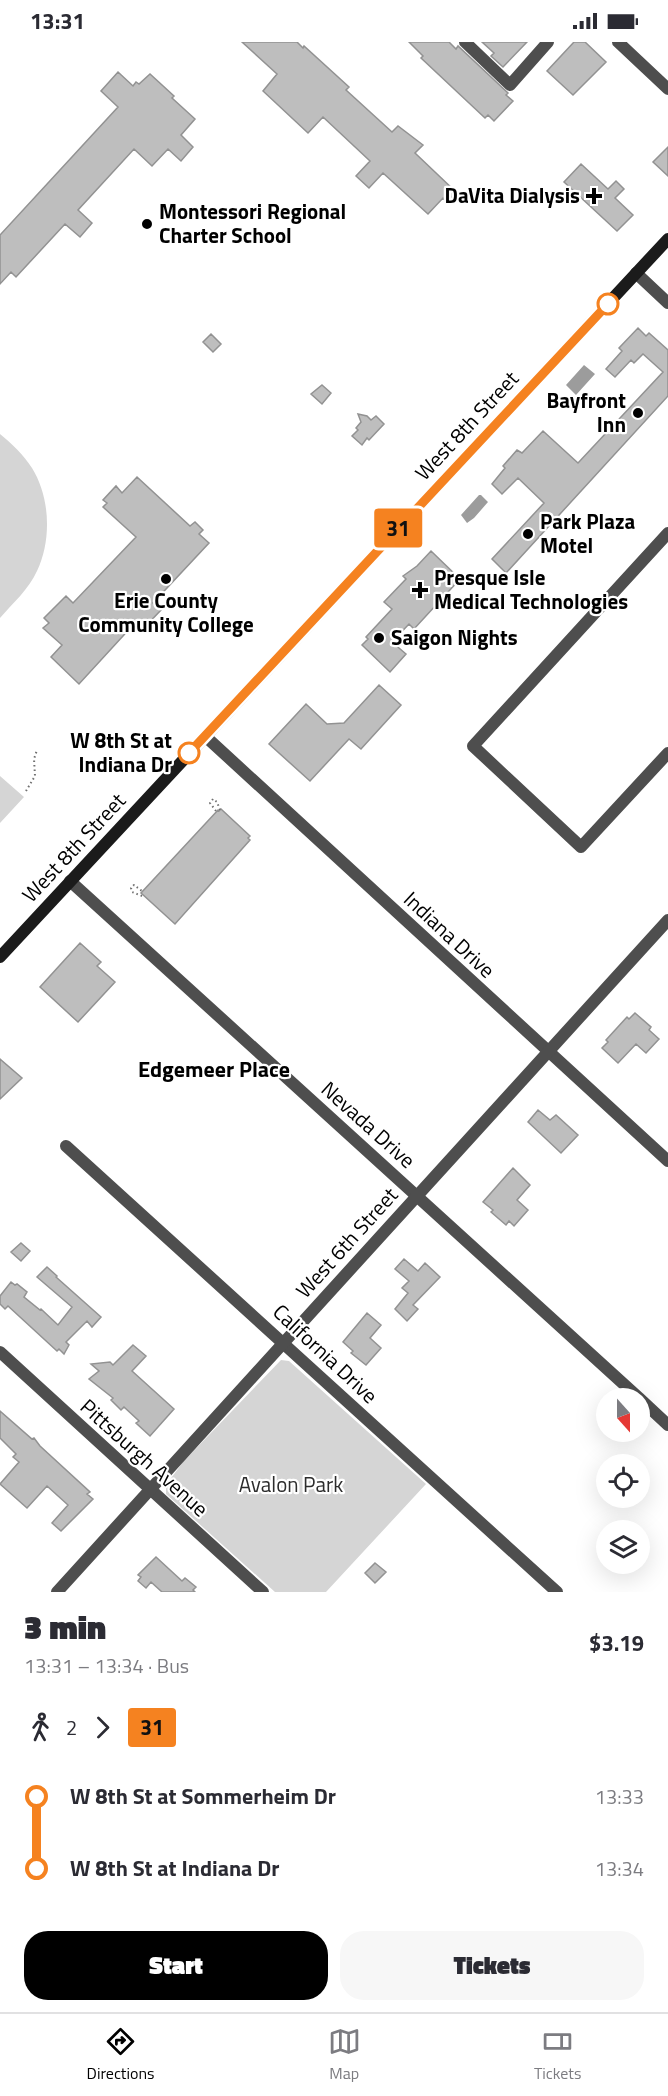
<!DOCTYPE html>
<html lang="en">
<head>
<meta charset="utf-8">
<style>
	body { margin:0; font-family:"Titillium Web",sans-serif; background:#f7f7f7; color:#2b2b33; height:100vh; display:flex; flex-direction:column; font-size:22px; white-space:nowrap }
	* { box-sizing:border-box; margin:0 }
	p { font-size:20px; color:#7c7c81 }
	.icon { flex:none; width:33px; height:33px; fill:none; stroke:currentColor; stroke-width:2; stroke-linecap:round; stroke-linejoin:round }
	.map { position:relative; height:1550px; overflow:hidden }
	.side { display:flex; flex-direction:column; background:#fff; flex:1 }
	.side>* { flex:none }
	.badge { padding:0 12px; border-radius:4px; font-size:21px; line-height:39px }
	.needle { width:39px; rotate:159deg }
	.fabs { position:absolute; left:596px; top:1346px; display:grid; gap:12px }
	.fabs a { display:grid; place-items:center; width:54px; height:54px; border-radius:50%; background:#fff; box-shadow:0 6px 24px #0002; font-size:30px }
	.map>.badge { position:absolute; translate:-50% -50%; box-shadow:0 0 0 3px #fff }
	.legs { display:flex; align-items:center; gap:9px; height:66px; padding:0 24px; font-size:20px }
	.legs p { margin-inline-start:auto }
	.overview { display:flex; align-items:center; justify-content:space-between; height:102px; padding:0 24px }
	h1 { font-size:33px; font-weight:800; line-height:45px }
	.action { display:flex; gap:12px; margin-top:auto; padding:12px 24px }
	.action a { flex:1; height:69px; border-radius:24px; background:#000; color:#fff; font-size:24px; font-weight:800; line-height:69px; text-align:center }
	.action a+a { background:#f7f7f7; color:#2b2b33 }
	ul { padding:0 24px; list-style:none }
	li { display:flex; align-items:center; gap:21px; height:72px; font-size:22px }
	li i { display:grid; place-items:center; width:9px; height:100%; margin:0 8px; background:currentColor }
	li i::after { content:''; width:15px; height:15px; margin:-8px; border:4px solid; border-radius:50%; background:#fff }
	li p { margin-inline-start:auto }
	li:first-child i { background:linear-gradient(#0000 50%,currentColor 0) }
	li:last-child i { background:linear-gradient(currentColor 50%,#0000 0) }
	.status { display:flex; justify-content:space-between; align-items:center; height:42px; padding:0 30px; background:#fff; direction:ltr }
	.status svg { height:16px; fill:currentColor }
	.dock { display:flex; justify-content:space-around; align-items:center; height:84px; border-top:2px solid #e1e1e2; background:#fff; font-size:16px; color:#7c7c81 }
	.dock a { display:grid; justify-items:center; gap:3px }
	.dock .selected { color:#000 }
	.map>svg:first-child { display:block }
	.green { fill:#d5d5d5 }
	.water { fill:#9c9c9c }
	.building { fill:#bebebe; stroke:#929292; stroke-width:1.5 }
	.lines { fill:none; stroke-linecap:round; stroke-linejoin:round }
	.path { stroke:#707070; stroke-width:2; stroke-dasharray:1.5 3; stroke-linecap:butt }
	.minor { stroke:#4e4e4e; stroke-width:12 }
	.tertiary { stroke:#4e4e4e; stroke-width:12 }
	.secondary { stroke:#1b1b1b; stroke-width:12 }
	.line-1-casing { stroke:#fff; stroke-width:14 }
	.line-1 { stroke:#f58220; stroke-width:9 }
	.poi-dot { fill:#000; stroke:#fff; stroke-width:2 }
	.stop-1-dot { fill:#fff; stroke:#f58220; stroke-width:3 }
	.labels { text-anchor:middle; stroke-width:4.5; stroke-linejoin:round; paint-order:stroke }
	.poi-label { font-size:21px; font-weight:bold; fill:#000; stroke:#fff; text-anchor:start }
	.street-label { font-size:21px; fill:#000; stroke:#fff }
	.stop-label { font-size:21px; font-weight:bold; fill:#000; stroke:#fff; text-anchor:end }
	.park-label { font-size:21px; fill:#2c2c2c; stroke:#fff }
	.neighbourhood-label { font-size:22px; font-weight:bold; fill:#000; stroke:#fff }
</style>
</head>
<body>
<div class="status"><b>13:31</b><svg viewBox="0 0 49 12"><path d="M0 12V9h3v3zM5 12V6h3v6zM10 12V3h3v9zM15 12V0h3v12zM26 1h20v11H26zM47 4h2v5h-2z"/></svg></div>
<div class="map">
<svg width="668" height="1550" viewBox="0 0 668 1550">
	<rect width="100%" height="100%" fill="#fff"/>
	<path class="green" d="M0 392C12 402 23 412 32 426 50 455 52 497 37 529 29 547 13 561 0 576Z
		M0 734 24 755 0 781Z
		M281 1318 289 1319 426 1442 326 1550H275L166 1452V1443L183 1420Z"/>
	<path class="water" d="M584 323 595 332 576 353 566 343Z
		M479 453H481L488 460 474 476 467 481 461 473Z"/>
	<path class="building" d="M242 0H297L303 6 304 4 349 45 346 48 392 90 398 84 423 103 415 111 456 150 447 160 443 156 428 172 383 131 369 146 356 134 370 119 323 75 308 91 263 49 277 32Z
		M409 0H449L456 7 458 4 508 51 506 53 513 59 494 79 488 73 485 76 421 16 423 14Z
		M482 0H527L503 25 491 14 494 11Z
		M574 0H585L606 20 573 53 547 29Z
		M118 30 133 44 136 40 139 42 150 32 174 54 172 56 195 77 181 93 193 105 181 119 168 107 152 124 134 107 78 168 92 181 80 195 65 182 16 235 11 230 0 242V193L118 65 101 49Z
		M668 105V134L653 120Z
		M581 122 608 147 616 139 624 147 615 156 633 173 617 189 564 140Z
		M638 286 646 294 649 291 668 308V354L506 531 492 517 544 461 518 436 502 452 492 442 505 426 503 424 517 408 522 411 543 389 578 421 663 330 643 312 634 321 631 318 615 335 606 327 622 309 619 306Z
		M211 292 221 302 213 310 203 300Z
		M322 343 331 351 322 362 311 352Z
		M358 372 367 374 371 378 376 374 384 382 369 398 367 396 362 403 352 394 358 388 356 386 361 380Z
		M137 435 190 484 195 480 203 488 199 492 209 501 153 561 161 568 142 588 134 582 79 642 51 615 62 603 43 586 49 581 44 576 66 554 73 561 136 495 103 465 107 461 103 458 116 444 122 451Z
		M431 509 460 537 414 587 409 582 392 600 406 612 390 630 362 603 368 597 366 595 392 567 384 560 406 537 403 534 417 524Z
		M379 643 401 663 361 707 349 697 310 739 269 702 306 662 327 682 344 681Z
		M221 767 250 794 248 796 250 798 175 882 141 851 218 768 219 769Z
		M80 901 101 920 97 924 115 940 78 980 40 945Z
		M635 971 651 985 649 988 659 997 646 1011 636 1002 618 1021 602 1006 608 1000 606 998 627 975 629 977Z
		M0 1017 22 1036 0 1057Z
		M538 1068 550 1078 556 1073 578 1093 561 1111 528 1080Z
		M513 1126 530 1143 517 1158 528 1168 514 1184 509 1179 506 1183 491 1170 493 1168 483 1160Z
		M21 1201 30 1209 21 1219 11 1210Z
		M404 1217 418 1229 425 1221 440 1235 413 1263 418 1267 407 1279 395 1267 408 1251 402 1246 409 1239 395 1227Z
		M47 1225 57 1234 56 1235 101 1275 92 1285 87 1279 66 1300 69 1303 64 1312 59 1307 57 1309 8 1264 5 1267 0 1262V1254L11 1240 15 1243 17 1242 27 1250 24 1255 40 1268 41 1267 58 1283 72 1265 37 1235Z
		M367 1271 381 1283 370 1296 381 1306 366 1323 351 1311 353 1309 343 1300Z
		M133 1303 146 1314 132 1329 174 1367 150 1394 136 1381 139 1379 124 1365 121 1368 111 1358 113 1356 89 1337 99 1329 91 1322 110 1320 113 1323Z
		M0 1369 32 1397 34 1396 40 1404 90 1450 87 1452 93 1457 61 1489 52 1481 68 1463 47 1444 27 1466 0 1442 19 1420 13 1415 16 1412 0 1396Z
		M156 1515 182 1539 185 1536 196 1545 193 1548 195 1550H162L151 1540 146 1546 138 1539 141 1535 138 1533Z
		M375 1521 386 1530 375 1541 365 1531Z"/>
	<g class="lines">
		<path class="path" d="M26 749 35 734 34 717 37 708
			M216 769 210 761 213 757 217 760 220 768
			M142 854 132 850 131 846 134 843 142 849"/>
		<path class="minor" d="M465 0 510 43 548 0
			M618 0 668 47
			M636 231 668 261
			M668 491 473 704 581 805 668 711
			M205 694 668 1119
			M70 839 639 1356
			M66 1104 557 1550
			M0 1310 263 1550
			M639 1356 668 1383"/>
		<path class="tertiary" d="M57 1550 668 878"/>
		<path class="secondary" d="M0 915 668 197"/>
	</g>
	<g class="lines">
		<defs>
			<path id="line-1" d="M189 711 608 262"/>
		</defs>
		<use href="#line-1" class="line-1-casing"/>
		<use href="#line-1" class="line-1"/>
	</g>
	<g class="poi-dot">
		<path d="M591 145h6v6h6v6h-6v6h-6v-6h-6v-6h6z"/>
		<circle cx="147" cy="182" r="6"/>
		<circle cx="638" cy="371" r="6"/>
		<circle cx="528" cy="492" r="6"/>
		<circle cx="166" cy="537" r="6"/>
		<path d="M417 539h6v6h6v6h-6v6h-6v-6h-6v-6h6z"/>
		<circle cx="379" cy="596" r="6"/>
	</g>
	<g class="stop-1-dot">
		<circle cx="608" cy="262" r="10"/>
		<circle cx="189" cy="711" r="10"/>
	</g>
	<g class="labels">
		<g class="poi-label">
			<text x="580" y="161" text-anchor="end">DaVita Dialysis</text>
			<text x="159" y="177">Montessori Regional<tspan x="159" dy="24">Charter School</tspan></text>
			<text x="626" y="366" text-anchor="end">Bayfront<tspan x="626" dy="24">Inn</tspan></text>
			<text x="540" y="487">Park Plaza<tspan x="540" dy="24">Motel</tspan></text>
			<text x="434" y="543">Presque Isle<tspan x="434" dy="24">Medical Technologies</tspan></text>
			<text x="166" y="566" text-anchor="middle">Erie County<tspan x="166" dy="24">Community College</tspan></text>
			<text x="391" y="603">Saigon Nights</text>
		</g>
		<g class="street-label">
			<text transform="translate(467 384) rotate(-47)" y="7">West 8th Street</text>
			<text transform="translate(74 806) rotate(-47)" y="7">West 8th Street</text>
			<text transform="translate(449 893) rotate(43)" y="7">Indiana Drive</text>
			<text transform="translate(368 1083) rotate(42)" y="7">Nevada Drive</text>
			<text transform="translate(347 1201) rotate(-48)" y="7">West 6th Street</text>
			<text transform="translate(325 1312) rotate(43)" y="7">California Drive</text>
			<text transform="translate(144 1416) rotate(42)" y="7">Pittsburgh Avenue</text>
		</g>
		<g class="stop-label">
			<text x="172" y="706">W 8th St at<tspan x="172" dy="24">Indiana Dr</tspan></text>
		</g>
		<g class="park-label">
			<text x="291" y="1450">Avalon Park</text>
		</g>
		<g class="neighbourhood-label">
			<text x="214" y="1035">Edgemeer Place</text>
		</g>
	</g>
</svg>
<div class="fabs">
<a><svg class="needle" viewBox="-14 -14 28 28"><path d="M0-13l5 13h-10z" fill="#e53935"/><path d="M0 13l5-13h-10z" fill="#7c7c81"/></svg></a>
<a><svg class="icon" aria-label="locate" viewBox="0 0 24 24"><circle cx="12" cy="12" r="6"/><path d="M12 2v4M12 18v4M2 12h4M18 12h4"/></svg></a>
<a><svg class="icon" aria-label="layers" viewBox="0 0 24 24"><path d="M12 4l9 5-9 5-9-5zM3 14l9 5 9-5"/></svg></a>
</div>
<b class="badge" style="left:398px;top:486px;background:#f58220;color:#111">31</b>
</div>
<section class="side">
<div class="overview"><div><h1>3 min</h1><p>13:31 – 13:34 · Bus</p></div><b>$3.19</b></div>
<div class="legs"><svg class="icon" aria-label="walk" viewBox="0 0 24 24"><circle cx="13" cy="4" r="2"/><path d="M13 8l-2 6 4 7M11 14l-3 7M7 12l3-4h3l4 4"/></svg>2<svg class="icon" aria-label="forward" viewBox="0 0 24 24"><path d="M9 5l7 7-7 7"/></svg><b class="badge" style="background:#f58220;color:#111">31</b></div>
<ul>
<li><i style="color:#f58220"></i><b>W 8th St at Sommerheim Dr</b><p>13:33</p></li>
<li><i style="color:#f58220"></i><b>W 8th St at Indiana Dr</b><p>13:34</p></li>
</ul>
<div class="action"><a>Start</a><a>Tickets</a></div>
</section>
<nav class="dock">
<a class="selected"><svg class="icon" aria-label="directions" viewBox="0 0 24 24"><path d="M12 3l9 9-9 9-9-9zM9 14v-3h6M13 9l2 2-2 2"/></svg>Directions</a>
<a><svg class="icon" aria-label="map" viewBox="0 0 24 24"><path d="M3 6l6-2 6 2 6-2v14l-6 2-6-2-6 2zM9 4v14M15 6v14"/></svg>Map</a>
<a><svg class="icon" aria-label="tickets" viewBox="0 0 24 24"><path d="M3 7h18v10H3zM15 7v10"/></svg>Tickets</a>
</nav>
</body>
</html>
